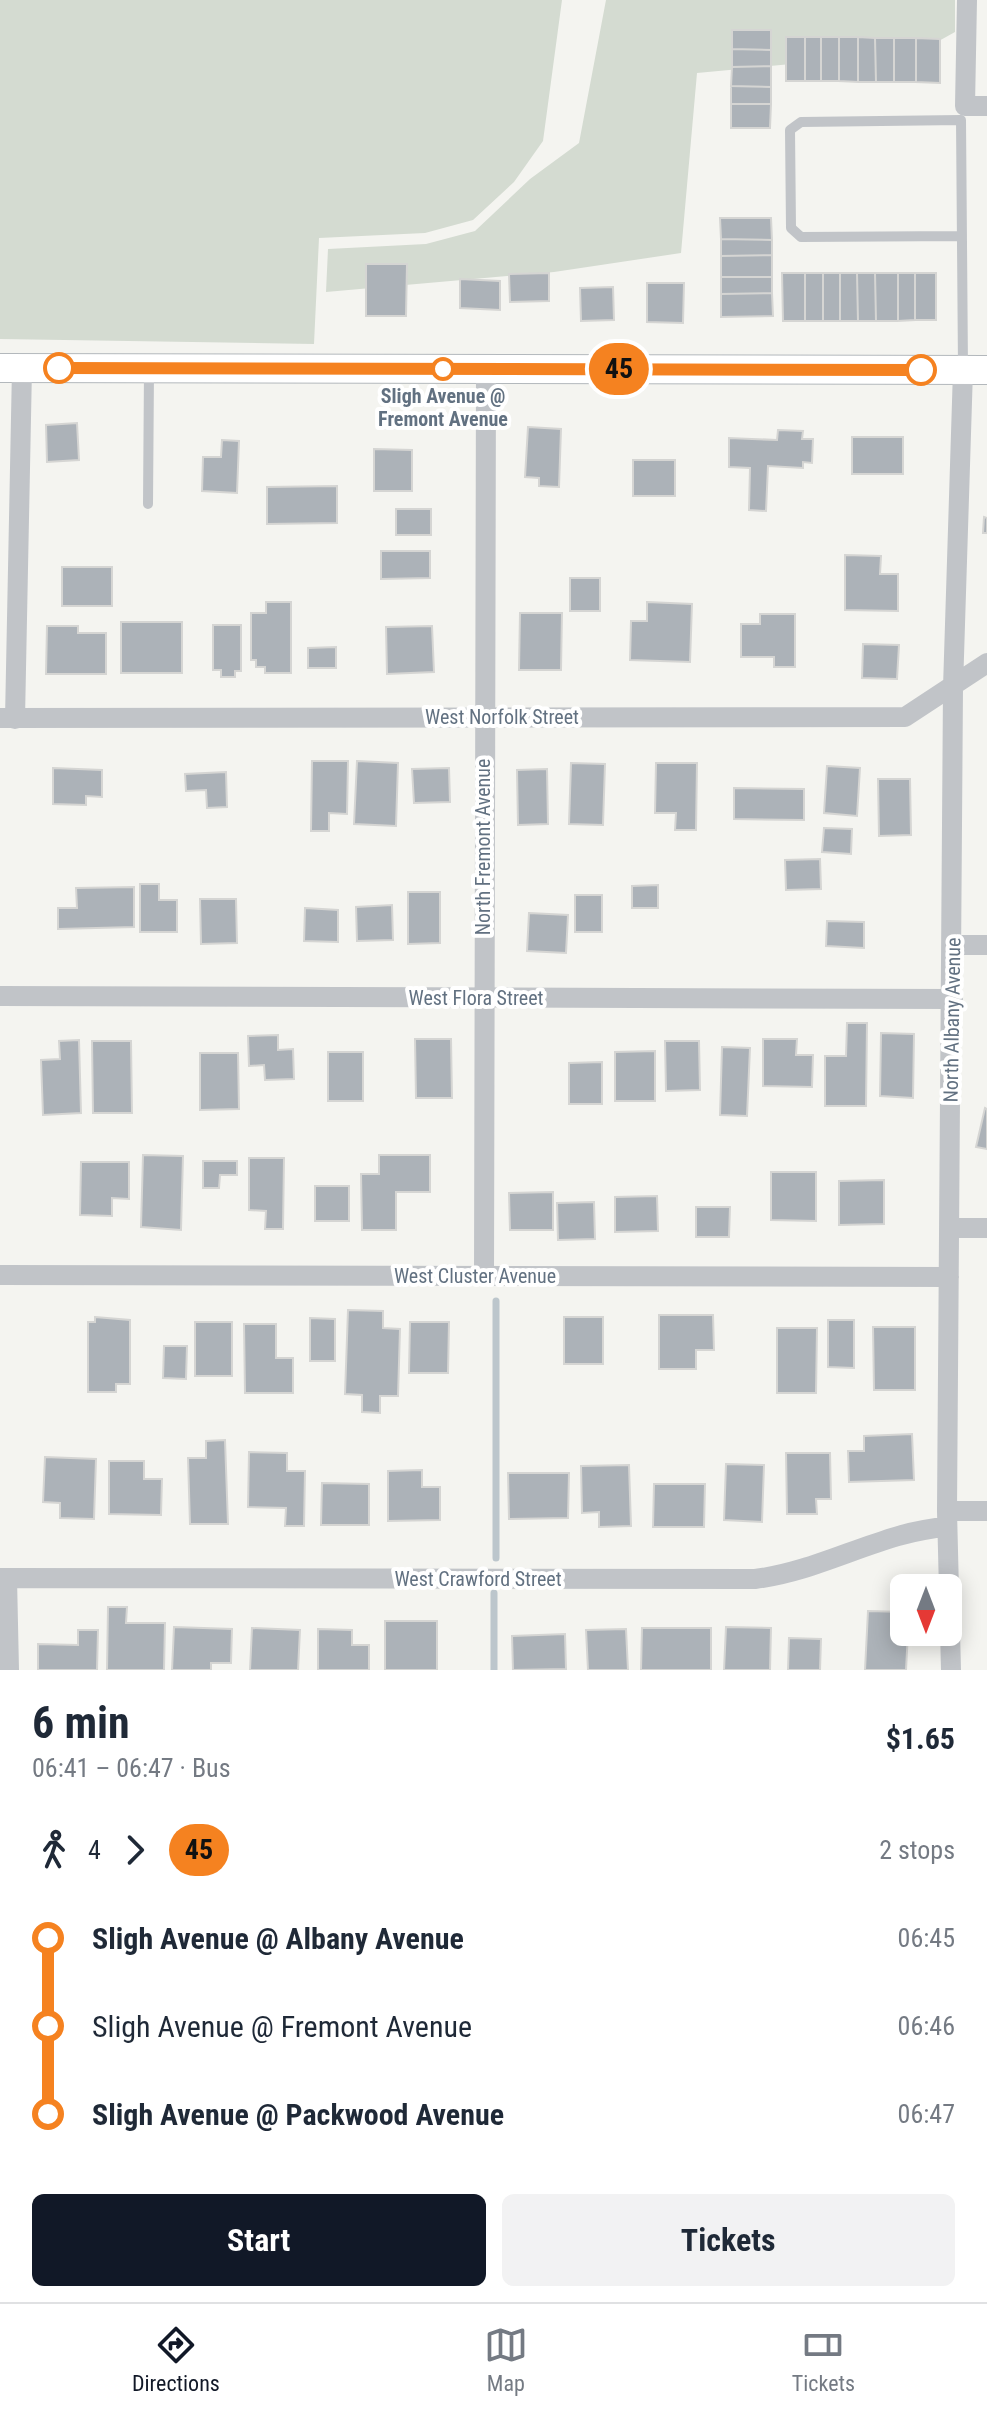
<!DOCTYPE html>
<html lang="en">
<head>
<meta charset="utf-8">
<style>
	body { margin:0; font-family:"Roboto Condensed",sans-serif; background:#f2f2f3; color:#1f2937; height:100vh; display:flex; flex-direction:column; font-size:30px; white-space:nowrap }
	* { box-sizing:border-box; margin:0 }
	p { font-size:26px; color:#747a83 }
	.icon { flex:none; width:44px; height:44px; fill:none; stroke:currentColor; stroke-width:2; stroke-linecap:round; stroke-linejoin:round }
	.map { position:relative; height:1670px; overflow:hidden }
	.side { display:flex; flex-direction:column; background:#fff; flex:1 }
	.side>* { flex:none }
	.badge { padding:0 16px; border-radius:26px; font-size:28px; line-height:52px }
	.needle { width:52px; rotate:180deg }
	.fabs { position:absolute; left:890px; top:1574px; display:grid; gap:16px }
	.fabs a { display:grid; place-items:center; width:72px; height:72px; border-radius:12px; background:#fff; box-shadow:0 4px 20px #0003; font-size:40px }
	.map>.badge { position:absolute; translate:-50% -50%; box-shadow:0 0 0 4px #fff }
	.legs { display:flex; align-items:center; gap:12px; height:88px; padding:0 32px; font-size:26px }
	.legs p { margin-inline-start:auto }
	.head { display:flex; align-items:center; justify-content:space-between; height:136px; padding:0 32px }
	h1 { font-size:44px; font-weight:700; line-height:60px }
	.cta { display:flex; gap:16px; margin-top:auto; padding:16px 32px }
	.cta a { flex:1; height:92px; border-radius:12px; background:#111827; color:#fff; font-size:32px; font-weight:700; line-height:92px; text-align:center }
	.cta a+a { background:#f2f2f3; color:#1f2937 }
	ul { padding:0 32px; list-style:none }
	li { display:flex; align-items:center; gap:28px; height:88px; font-size:30px }
	li i { display:grid; place-items:center; width:12px; height:100%; margin:0 10px; background:currentColor }
	li i::after { content:''; width:20px; height:20px; margin:-10px; border:6px solid; border-radius:50%; background:#fff }
	li p { margin-inline-start:auto }
	li:first-child i { background:linear-gradient(#0000 50%,currentColor 0) }
	li:last-child i { background:linear-gradient(currentColor 50%,#0000 0) }
	.tab-bar { display:flex; justify-content:space-around; align-items:center; height:112px; border-top:2px solid #e0e1e3; background:#fff; font-size:22px; color:#747a83 }
	.tab-bar a { display:grid; justify-items:center; gap:4px }
	.tab-bar .active { color:#111827 }
	.map>svg:first-child { display:block }
	.green { fill:#d4dbd1 }
	.lines { fill:none; stroke-linecap:round; stroke-linejoin:round }
	.stream { stroke:#bcc6cc; stroke-width:7 }
	.building { fill:#acb2b8; stroke:#d5d5d3; stroke-width:2 }
	.secondary-casing { stroke:#b3b8bc; stroke-width:30 }
	.lane { stroke:#c1c4c8; stroke-width:10 }
	.street { stroke:#c1c4c8; stroke-width:20 }
	.secondary { stroke:#fff; stroke-width:28 }
	.line-1-casing { stroke:#fff; stroke-width:18 }
	.line-1 { stroke:#f58220; stroke-width:12 }
	.stop-1-dot { fill:#fff; stroke:#f58220; stroke-width:4 }
	.labels { text-anchor:middle; stroke-width:8; stroke-linejoin:round; paint-order:stroke }
	.stop-label { font-size:20px; font-weight:bold; fill:#627181; stroke:#fff }
	.street-label { font-size:20px; fill:#627181; stroke:#fff }
</style>
</head>
<body>
<div class="map">
<svg width="987" height="1670" viewBox="0 0 987 1670">
	<rect width="100%" height="100%" fill="#f4f4f0"/>
	<path class="green" d="M0 0H562L543 141 514 182 473 220 425 233 319 238 314 344 0 339Z
		M606 0H955V32L919 52 697 73 681 253 554 272 326 292 328 249 426 244 475 231 530 179 579 143Z"/>
	<g class="lines">
		<path class="stream" d="M496 1301V1558
			M494 1670V1593"/>
	</g>
	<path class="building" d="M732 30H771V50L732 49Z
		M786 37H805V81H786Z
		M805 37H821V81H805Z
		M821 37H839V81H821Z
		M839 37H858V82L839 81Z
		M858 37 875 38 876 82H858Z
		M875 38H894V82H876Z
		M894 38H916V82H894Z
		M916 38 940 39V83L916 82Z
		M732 49 771 50V66L732 67Z
		M771 66V87L731 86 732 67Z
		M731 86 771 87V104H731Z
		M731 104H771L770 128H731Z
		M720 218H771L772 240 721 239Z
		M721 239 772 240V255L721 256Z
		M772 255V277H721V256Z
		M366 264H407L406 316H366Z
		M549 273V301L510 302 509 274Z
		M782 273H805V321H783Z
		M805 273H823V321H805Z
		M823 273H840V321H823Z
		M840 273H857L858 321H840Z
		M857 273H875L876 321H858Z
		M875 273H898V321H876Z
		M898 273H915V320L898 321Z
		M915 273H936V320H915Z
		M721 277H772V293L721 294Z
		M460 279 500 281V310L460 308Z
		M647 283H684L683 323 647 322Z
		M613 287 614 320 581 321 580 288Z
		M772 293 773 316 721 317V294Z
		M77 423 79 460 47 462 46 425Z
		M528 427 561 429 559 487 539 486V478L525 477Z
		M778 430 803 431 802 439H813L812 463 803 462V468L768 466 766 511 749 510 750 468 729 467V438L777 440Z
		M852 437H903V474H852Z
		M222 440 239 441 237 493 202 491 203 457H221Z
		M374 449 412 450V491H374Z
		M633 460H675V496H633Z
		M337 486V523L267 524V487Z
		M396 509H431V535H396Z
		M984 517 987 518V533H983Z
		M381 551H430V578L381 579Z
		M845 555 881 556 880 574H898V611L845 610Z
		M62 567H112V606H62Z
		M570 578H600V611H570Z
		M266 602H291V673H265V667H256V660H251V613H266Z
		M647 602 692 604 690 662 630 660 631 621H647Z
		M520 613H562L561 670H519Z
		M760 614H795V667H774V657H741V624H760Z
		M121 622H182V673H121Z
		M213 625H241V671H235V677H221V670H213Z
		M47 626H78V633H106V674H46Z
		M432 626 434 672 387 674 386 627Z
		M863 644 899 645 897 679 862 678Z
		M336 647V668H308V648Z
		M312 761H348L347 814 329 813V831H311Z
		M357 761 398 763 396 826 354 824Z
		M571 763 605 764 603 825 569 824Z
		M656 763H697L696 830H675L676 813H655Z
		M827 766 860 768 857 816 824 813Z
		M53 768 102 770V797L86 796V805L53 804Z
		M449 768 450 802 414 803 412 769Z
		M547 769 548 824 518 825 517 770Z
		M226 772 227 807 207 808 206 790 186 791 185 774Z
		M878 779H910L911 835 879 836Z
		M734 788 804 789V820L734 819Z
		M824 828 852 829 851 854 822 852Z
		M820 859 821 889 786 890 785 860Z
		M140 884H159V900H177V932H140Z
		M658 885V908H632V886Z
		M134 887V927L58 929V908H77L76 888Z
		M408 892H440V943L408 944Z
		M575 895H602V932H575Z
		M200 899H236L237 943 201 944Z
		M392 905 393 940 357 941 356 907Z
		M305 908 338 910V942L304 941Z
		M529 913 568 915 566 953 527 951Z
		M827 921 864 922V948L826 946Z
		M847 1023H867L866 1106H825V1056H846Z
		M881 1033 914 1034 913 1098 880 1096Z
		M278 1035V1050L293 1049 294 1079 265 1080 264 1065 249 1066 248 1036Z
		M415 1039H451L452 1098H416Z
		M763 1039H797L796 1055H813L812 1087 763 1086Z
		M79 1040 81 1113 43 1115 41 1060 60 1059 59 1041Z
		M92 1041H131L132 1113H93Z
		M665 1041H699L700 1090 666 1091Z
		M722 1047 750 1048 747 1116 720 1115Z
		M655 1051V1101H615V1052Z
		M328 1052H363V1101H328Z
		M200 1053H238L239 1109 200 1110Z
		M602 1062V1104H569V1063Z
		M985 1108 987 1109V1149L976 1147Z
		M143 1155 183 1156 181 1230 141 1227Z
		M379 1155H430V1192H396V1230H362L361 1174H379Z
		M249 1158H284L283 1229H265L266 1211 249 1210Z
		M203 1161H237V1175H220L219 1188H203Z
		M81 1162H129V1199L112 1198V1216L80 1215Z
		M771 1172H816V1221L771 1220Z
		M884 1180V1224L839 1225V1181Z
		M315 1186H349V1221H315Z
		M553 1192V1230H510L509 1193Z
		M657 1196 658 1231 615 1232V1197Z
		M594 1202 595 1239 558 1240 557 1203Z
		M696 1207H730L729 1237H696Z
		M348 1310 383 1311V1328L400 1329 398 1396H380V1413L362 1412V1395L345 1394Z
		M659 1315H713L714 1350H696V1369H659Z
		M95 1317 130 1320V1384H116V1392H88V1322H95Z
		M564 1317H603V1364H564Z
		M310 1318 335 1319V1361H310Z
		M828 1320H854V1368L828 1367Z
		M195 1322H232V1376H195Z
		M410 1322H449L448 1373H409Z
		M244 1324H276V1358H293V1393H245Z
		M873 1327H915V1390H874Z
		M777 1328H817L816 1393H777Z
		M164 1346H187L186 1379 163 1378Z
		M912 1434 914 1480 849 1482 848 1451H864V1436Z
		M225 1440 228 1524H190L188 1458H206V1441Z
		M249 1452 287 1453V1471H305L304 1526H285L286 1508 248 1507Z
		M786 1453H830L831 1499H816L817 1514H787Z
		M45 1457 96 1459 94 1519 60 1518V1503L43 1502Z
		M109 1461H144V1479H162L161 1515 109 1514Z
		M726 1464 764 1465 762 1522 724 1520Z
		M629 1465 631 1526 599 1527V1512L582 1513 581 1466Z
		M422 1470V1487H440V1520L388 1521V1471Z
		M508 1473H569L568 1518 509 1519Z
		M322 1483 369 1484V1525H321Z
		M654 1484H705L704 1527H653Z
		M108 1607H127L126 1623H165L164 1670H107Z
		M868 1611 904 1612V1632H908L906 1670H865Z
		M385 1621H437V1670H385Z
		M174 1627 232 1629 231 1663H211V1670H172Z
		M726 1627 771 1628 770 1670H724Z
		M252 1628 300 1630 298 1670H250Z
		M642 1628H711V1670H641Z
		M318 1629 352 1630V1645H369V1670H318Z
		M626 1629 628 1670H588L586 1630Z
		M78 1630H98L97 1670H38V1644L78 1645Z
		M565 1634 566 1669 513 1670 512 1636Z
		M789 1638 821 1639 820 1670H788Z"/>
	<g class="lines">
		<defs>
			<path id="secondary" d="M0 368 987 370"/>
		</defs>
		<use href="#secondary" class="secondary-casing"/>
		<path class="lane" d="M962 236 801 237 791 228 790 130 801 122 961 120 963 368
			M148 504 149 370"/>
		<path class="street" d="M967 0 965 106H987
			M0 718 905 717 987 663
			M15 719 22 368
			M953 945H987
			M0 996 953 999
			M950 1228H987
			M0 1275 949 1277
			M484 1276 486 369
			M947 1511H987
			M0 1578 755 1579C822 1571 883 1531 947 1527
			M7 1578 9 1670
			M951 1670 947 1511 953 688 963 370"/>
		<use href="#secondary" class="secondary"/>
	</g>
	<g class="lines">
		<defs>
			<path id="line-1" d="M59 368 921 370"/>
		</defs>
		<use href="#line-1" class="line-1-casing"/>
		<use href="#line-1" class="line-1"/>
	</g>
	<g class="stop-1-dot">
		<circle cx="59" cy="368" r="14"/>
		<circle cx="443" cy="369" r="10"/>
		<circle cx="921" cy="370" r="14"/>
	</g>
	<g class="labels">
		<g class="stop-label">
			<text x="443" y="403">Sligh Avenue @<tspan x="443" dy="23">Fremont Avenue</tspan></text>
		</g>
		<g class="street-label">
			<text x="502" y="724">West Norfolk Street</text>
			<text transform="translate(483 847) rotate(-90)" y="7">North Fremont Avenue</text>
			<text x="476" y="1005">West Flora Street</text>
			<text transform="translate(952 1020) rotate(-89)" y="7">North Albany Avenue</text>
			<text x="475" y="1283">West Cluster Avenue</text>
			<text x="478" y="1586">West Crawford Street</text>
		</g>
	</g>
</svg>
<div class="fabs">
<a><svg class="needle" viewBox="-14 -14 28 28"><path d="M0-13l5 13h-10z" fill="#e53935"/><path d="M0 13l5-13h-10z" fill="#747a83"/></svg></a>
</div>
<b class="badge" style="left:619px;top:369px;background:#f58220;color:#111">45</b>
</div>
<section class="side">
<div class="head"><div><h1>6 min</h1><p>06:41 – 06:47 · Bus</p></div><b>$1.65</b></div>
<div class="legs"><svg class="icon" aria-label="walk" viewBox="0 0 24 24"><circle cx="13" cy="4" r="2"/><path d="M13 8l-2 6 4 7M11 14l-3 7M7 12l3-4h3l4 4"/></svg>4<svg class="icon" aria-label="forward" viewBox="0 0 24 24"><path d="M9 5l7 7-7 7"/></svg><b class="badge" style="background:#f58220;color:#111">45</b><p>2 stops</p></div>
<ul>
<li><i style="color:#f58220"></i><b>Sligh Avenue @ Albany Avenue</b><p>06:45</p></li>
<li><i style="color:#f58220"></i><span>Sligh Avenue @ Fremont Avenue</span><p>06:46</p></li>
<li><i style="color:#f58220"></i><b>Sligh Avenue @ Packwood Avenue</b><p>06:47</p></li>
</ul>
<div class="cta"><a>Start</a><a>Tickets</a></div>
</section>
<nav class="tab-bar">
<a class="active"><svg class="icon" aria-label="directions" viewBox="0 0 24 24"><path d="M12 3l9 9-9 9-9-9zM9 14v-3h6M13 9l2 2-2 2"/></svg>Directions</a>
<a><svg class="icon" aria-label="map" viewBox="0 0 24 24"><path d="M3 6l6-2 6 2 6-2v14l-6 2-6-2-6 2zM9 4v14M15 6v14"/></svg>Map</a>
<a><svg class="icon" aria-label="tickets" viewBox="0 0 24 24"><path d="M3 7h18v10H3zM15 7v10"/></svg>Tickets</a>
</nav>
</body>
</html>
